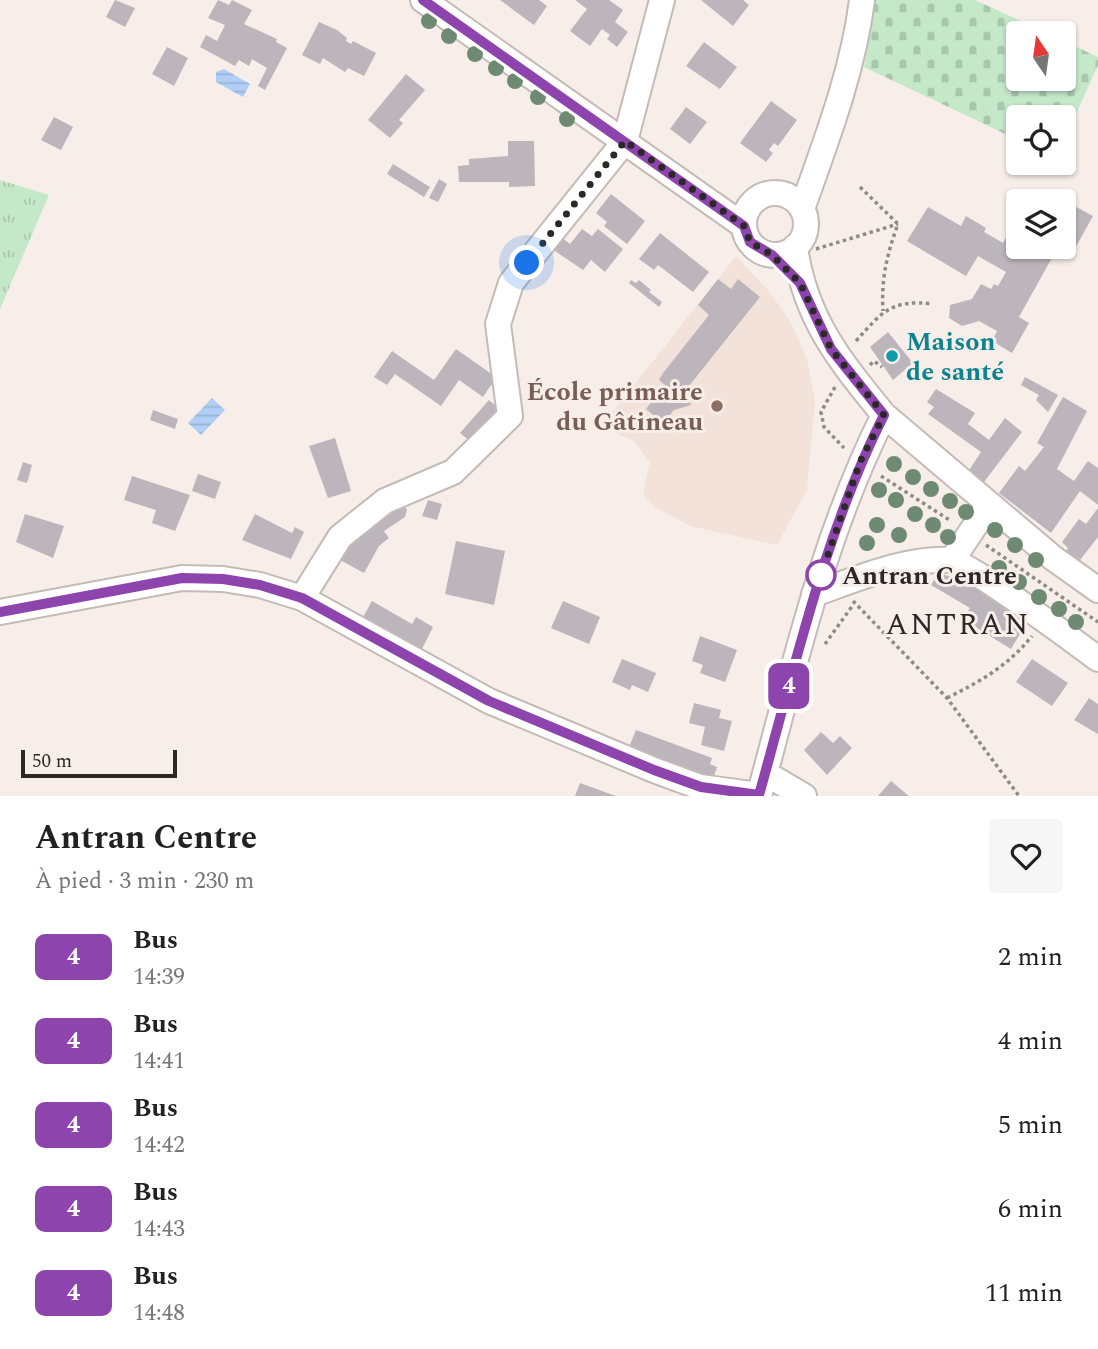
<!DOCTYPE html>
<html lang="fr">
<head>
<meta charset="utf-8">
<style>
	body { margin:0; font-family:Spectral,serif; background:#f6f6f6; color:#222; height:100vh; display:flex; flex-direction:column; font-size:26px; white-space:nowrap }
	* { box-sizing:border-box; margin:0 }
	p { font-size:23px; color:#767676 }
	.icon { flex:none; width:38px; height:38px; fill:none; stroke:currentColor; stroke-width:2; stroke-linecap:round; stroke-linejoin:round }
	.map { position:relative; height:796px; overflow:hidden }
	.sheet { display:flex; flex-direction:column; background:#fff; flex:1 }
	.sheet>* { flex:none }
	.badge { padding:0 14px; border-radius:10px; font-size:24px; line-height:46px }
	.needle { width:46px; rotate:347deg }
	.fabs { position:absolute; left:1006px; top:21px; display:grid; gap:14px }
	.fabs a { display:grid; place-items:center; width:70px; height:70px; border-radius:7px; background:#fff; box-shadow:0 2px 5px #0004; font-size:35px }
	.scale { position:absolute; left:21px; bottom:18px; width:156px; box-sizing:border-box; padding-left:7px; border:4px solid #2b2827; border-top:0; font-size:19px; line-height:24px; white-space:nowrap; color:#2b2827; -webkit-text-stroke:5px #f7eee9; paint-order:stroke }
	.you { position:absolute; width:35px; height:35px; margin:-18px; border:5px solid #fff; border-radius:50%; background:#1a73e8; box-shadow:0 0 0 10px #1a73e833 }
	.map>.badge { position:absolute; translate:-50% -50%; box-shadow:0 0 0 4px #fff }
	.round { display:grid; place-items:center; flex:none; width:74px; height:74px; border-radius:7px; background:#f6f6f6 }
	.head { display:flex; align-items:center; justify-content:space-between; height:119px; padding:0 35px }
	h1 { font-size:33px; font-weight:700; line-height:52px }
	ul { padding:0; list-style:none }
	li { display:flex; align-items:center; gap:21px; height:84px; padding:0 35px }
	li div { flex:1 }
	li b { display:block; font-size:26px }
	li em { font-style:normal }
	li .badge { min-width:77px; font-weight:700; text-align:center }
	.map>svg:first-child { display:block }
	.built { fill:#f2e2d9 }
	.grass { fill:url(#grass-tufts) }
	.cemetery { fill:url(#cemetery-stones) }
	.water { fill:url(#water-rules) }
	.building { fill:#bcb5bb }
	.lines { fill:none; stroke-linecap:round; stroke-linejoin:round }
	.minor-casing { stroke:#c4bbb7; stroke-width:28 }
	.path { stroke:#8f8a87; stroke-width:3.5; stroke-dasharray:3.5 3.5; stroke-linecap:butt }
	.minor { stroke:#fff; stroke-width:24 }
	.tree { fill:#6f8a72 }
	.line-casing { stroke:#fff; stroke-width:16 }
	.line { stroke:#8e44ad; stroke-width:10 }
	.walk { stroke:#2b2827; stroke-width:7; stroke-dasharray:0 12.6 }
	.culture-dot { fill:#0f9aa8; stroke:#f7eee9; stroke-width:2.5 }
	.education-dot { fill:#8d6e63; stroke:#f7eee9; stroke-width:2.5 }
	.stop-dot { fill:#fff; stroke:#8e44ad; stroke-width:3.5 }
	.labels { text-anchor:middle; stroke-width:6; stroke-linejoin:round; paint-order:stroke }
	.culture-label { font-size:26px; font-weight:bold; fill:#0d838f; stroke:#f7eee9; text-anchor:start }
	.education-label { font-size:26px; font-weight:bold; fill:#785e54; stroke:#f7eee9; text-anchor:end }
	.stop-label { font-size:26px; font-weight:bold; fill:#2b2827; stroke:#f7eee9; text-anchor:start }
	.quarter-label { font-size:30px; letter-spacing:2px; fill:#2b2827; stroke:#f7eee9 }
</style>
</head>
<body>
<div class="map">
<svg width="1098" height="796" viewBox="0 0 1098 796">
	<defs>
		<pattern id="grass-tufts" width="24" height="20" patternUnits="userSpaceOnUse" patternTransform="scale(1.75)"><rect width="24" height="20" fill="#c5e8c9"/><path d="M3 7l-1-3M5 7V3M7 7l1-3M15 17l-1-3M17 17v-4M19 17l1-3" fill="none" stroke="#a9c7ad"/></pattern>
		<pattern id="cemetery-stones" width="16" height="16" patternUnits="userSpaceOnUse" patternTransform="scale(1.75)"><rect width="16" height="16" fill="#c5e8c9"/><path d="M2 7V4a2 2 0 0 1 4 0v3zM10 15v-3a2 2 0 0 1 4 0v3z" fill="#a9c7ad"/></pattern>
		<pattern id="water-rules" width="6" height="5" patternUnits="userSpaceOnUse" patternTransform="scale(1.75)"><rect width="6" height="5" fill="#b0cff6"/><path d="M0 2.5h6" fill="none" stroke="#98b2d3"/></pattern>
	</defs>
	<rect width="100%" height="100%" fill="#f7eee9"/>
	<path class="built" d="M736 256 768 290 791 322 807 360 815 400 807 490 777 545 690 526 657 508 643 494 650 462 634 441 618 434 605 422Z"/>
	<path class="grass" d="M0 180 49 195 0 309Z"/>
	<path class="cemetery" d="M875 0H975L1047 33H1018V79H1064V41L1098 57V65L1064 141V117H1018V140L864 67Z"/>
	<path class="water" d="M224 69 250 84 243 97 216 82V72Z
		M212 398 225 410 201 435 188 423Z"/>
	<path class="building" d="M115 0 135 8 125 27 106 17Z
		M218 0 229 5 232 0 252 10 244 24 277 39 276 42 287 48 265 90 258 86 267 68 252 59 249 66 239 60 235 66 200 47 206 35 217 41 225 25 208 18Z
		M500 0H539L547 6 534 25Z
		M575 0H609L623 10 615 22 628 32 617 47 607 39 610 35 602 29 590 46 570 31 587 9Z
		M701 0H743L749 5 733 26Z
		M319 22 337 30 347 38 346 41 351 44 353 41 376 53 364 76 348 68 345 72 323 58 320 64 302 55Z
		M704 42 737 67 720 89 686 66Z
		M167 47 188 58 174 86 152 74Z
		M406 74 425 90 399 120 403 123 390 138 368 120Z
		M771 101 797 120 778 146 774 143 769 150 773 153 766 162 740 143Z
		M686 107 707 122 690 144 670 129Z
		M54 117 73 127 61 150 41 140Z
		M508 141H534L535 186 509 187V182H459L458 166 469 165V159L508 156Z
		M393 164 430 187 424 197 387 174Z
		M439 179 447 184 438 202 429 198Z
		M611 194 645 221 627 244 604 226 607 222 596 213Z
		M1056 196 1093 216 1073 252 1064 248V201H1053Z
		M928 207 961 226 966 216 986 228 984 232 1003 243 1008 234 1018 240V247H1058L1019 317 1029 323 1012 353 992 341 997 331 979 321 962 326 949 318 950 305 972 299 981 284 991 289 994 284 998 286 1006 272 978 256 966 276 907 241Z
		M582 229 592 236 598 229 623 249 605 272 591 260 583 270 552 249 561 237 570 244Z
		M660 233 709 272 693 292 658 265 654 270 639 259Z
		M718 279 731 289 738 279 760 297 685 391 691 405 674 410 663 423 646 409 665 385 659 380 663 373 709 315 698 305Z
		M631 280 636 283 639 280 651 290 649 292 662 302 659 307 629 283Z
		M888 332 913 363 893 380 870 347Z
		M456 349 503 382V394L491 385 483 397 459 380 441 406 395 374 387 385 374 377 392 351 434 380Z
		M1025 377 1058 395 1048 412 1036 400 1039 395 1021 385Z
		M936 389 975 413 968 424 989 440 1005 418 1022 432 984 482 969 470 981 452 928 414 934 407 927 402Z
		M1063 397 1087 411 1057 469 1074 481 1088 461 1098 468V505L1080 491 1051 533 999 493 1019 466 1025 471 1044 447 1037 443Z
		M489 400 504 413 476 446 460 433Z
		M153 410 178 419 175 429 150 420Z
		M335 438 351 491 328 498 309 446Z
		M23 462 32 465 27 483 17 480Z
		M198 474 221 482 215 499 192 491Z
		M132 476 190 495 175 531 152 523 156 510 124 500Z
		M428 500 442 504 437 520 422 516Z
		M400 505 407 509 405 517 384 531 389 538 379 546 364 573 340 560 346 547 379 518Z
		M1098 508V537L1077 564 1065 552 1068 548 1062 542 1079 519 1086 524Z
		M25 514 64 526 53 558 16 542Z
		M255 514 292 533 295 527 304 532 291 559 242 540Z
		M456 541 505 551 494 605 445 594Z
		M938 573 952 577 953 575 1029 619 1011 649 972 625 975 619 966 614 970 608 931 585Z
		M372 601 412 624 416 617 433 627 421 651 362 619Z
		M563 601 600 617 589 644 551 628Z
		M700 636 737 650 725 682 700 673 703 665 692 661Z
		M622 659 656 673 648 692 632 685 630 690 612 682Z
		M1032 659 1068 683 1052 706 1016 682Z
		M1089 698 1098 704V734L1074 720Z
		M694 703 721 710 719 718 732 721 724 751 701 745 705 727 689 723Z
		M636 730 712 758 710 764 717 767 713 779 629 747Z
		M821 732 833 743 840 736 852 748 827 775 804 750Z
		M891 781 909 796H878Z
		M580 783 616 796H575Z"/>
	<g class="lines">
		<defs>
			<path id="minor" d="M423 0 744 226
				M744 224a31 31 0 1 1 62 0a31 31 0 1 1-62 0Z
				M802 209C826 141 853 72 862 0
				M884 415 1053 558 1098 590
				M952 560 989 505
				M814 594C857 579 904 558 950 560 966 561 1078 644 1098 659
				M302 598 340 537 385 501 453 472 510 416 498 324 511 283 625 141 662 0
				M0 612 182 578 223 579 260 585 302 598 489 701 654 770 700 787 759 795
				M765 773 804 796
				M759 796C794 667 824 534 884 415 840 361 805 319 795 247"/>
		</defs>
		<use href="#minor" class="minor-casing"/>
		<path class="path" d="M860 187 898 224C887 254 881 279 883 311
			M816 249 898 224
			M856 341C882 312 891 299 933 304
			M870 365 874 361 882 367
			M835 387 821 412 824 427 844 448
			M881 476 951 521
			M986 545 1098 622
			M853 601 947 698 1019 796
			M825 644 853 605
			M947 698C981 681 1008 666 1032 636"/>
		<use href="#minor" class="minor"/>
	</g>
	<g class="tree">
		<circle cx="429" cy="21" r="8"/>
		<circle cx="449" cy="36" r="8"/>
		<circle cx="475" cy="54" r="8"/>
		<circle cx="496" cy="68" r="8"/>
		<circle cx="515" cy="81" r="8"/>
		<circle cx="538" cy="97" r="8"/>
		<circle cx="567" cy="119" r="8"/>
		<circle cx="894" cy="464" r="8"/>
		<circle cx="913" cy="477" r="8"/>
		<circle cx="931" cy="489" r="8"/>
		<circle cx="879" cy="490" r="8"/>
		<circle cx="896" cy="500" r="8"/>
		<circle cx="950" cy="501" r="8"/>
		<circle cx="966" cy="512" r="8"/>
		<circle cx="915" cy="514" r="8"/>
		<circle cx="877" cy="525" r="8"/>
		<circle cx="933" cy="525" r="8"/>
		<circle cx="995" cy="530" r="8"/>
		<circle cx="899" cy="535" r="8"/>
		<circle cx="948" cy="537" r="8"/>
		<circle cx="867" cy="543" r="8"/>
		<circle cx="1015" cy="545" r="8"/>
		<circle cx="1036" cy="560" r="8"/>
		<circle cx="999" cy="568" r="8"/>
		<circle cx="1019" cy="582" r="8"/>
		<circle cx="1039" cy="597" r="8"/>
		<circle cx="1059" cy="609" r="8"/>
		<circle cx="1076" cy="622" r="8"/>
	</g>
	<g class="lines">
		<defs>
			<path id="line" d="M0 612 182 578 223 579 260 585 302 598 489 701 654 770 701 787 759 795C795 667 824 534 884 415L831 349 800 283 772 255 750 242 744 226 423 0"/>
		</defs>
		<use href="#line" class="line-casing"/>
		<use href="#line" class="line"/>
		<path class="walk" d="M527 263 625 141 744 226 750 242 772 255 800 283 831 349 884 415 860 462 821 575"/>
	</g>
	<circle class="culture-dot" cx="892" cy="356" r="7"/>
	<circle class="education-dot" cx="717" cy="406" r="7"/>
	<circle class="stop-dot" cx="821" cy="575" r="14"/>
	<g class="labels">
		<g class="culture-label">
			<text x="906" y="350">Maison<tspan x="906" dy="30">de santé</tspan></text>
		</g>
		<g class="education-label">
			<text x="703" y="400">École primaire<tspan x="703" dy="30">du Gâtineau</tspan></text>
		</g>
		<g class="stop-label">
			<text x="842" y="584">Antran Centre</text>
		</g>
		<g class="quarter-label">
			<text x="958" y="634">ANTRAN</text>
		</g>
	</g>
</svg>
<div class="fabs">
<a><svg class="needle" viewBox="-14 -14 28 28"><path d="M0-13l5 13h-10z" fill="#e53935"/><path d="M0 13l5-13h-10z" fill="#767676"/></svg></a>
<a><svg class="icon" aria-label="locate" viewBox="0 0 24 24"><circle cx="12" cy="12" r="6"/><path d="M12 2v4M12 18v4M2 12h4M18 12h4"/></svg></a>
<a><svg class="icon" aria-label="layers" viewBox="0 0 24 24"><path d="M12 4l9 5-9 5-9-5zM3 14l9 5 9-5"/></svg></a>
</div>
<div class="scale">50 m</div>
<div class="you" style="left:527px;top:263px"></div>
<b class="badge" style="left:789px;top:686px;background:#8e44ad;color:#fff">4</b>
</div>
<section class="sheet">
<div class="head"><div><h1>Antran Centre</h1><p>À pied · 3 min · 230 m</p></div><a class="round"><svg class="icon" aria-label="heart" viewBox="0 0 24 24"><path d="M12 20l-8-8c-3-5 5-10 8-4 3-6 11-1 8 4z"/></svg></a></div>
<ul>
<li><span class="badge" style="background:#8e44ad;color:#fff">4</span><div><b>Bus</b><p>14:39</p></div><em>2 min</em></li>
<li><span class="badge" style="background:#8e44ad;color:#fff">4</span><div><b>Bus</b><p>14:41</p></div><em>4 min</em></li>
<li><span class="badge" style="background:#8e44ad;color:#fff">4</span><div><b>Bus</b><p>14:42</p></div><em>5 min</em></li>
<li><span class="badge" style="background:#8e44ad;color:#fff">4</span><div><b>Bus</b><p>14:43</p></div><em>6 min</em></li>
<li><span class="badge" style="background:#8e44ad;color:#fff">4</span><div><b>Bus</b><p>14:48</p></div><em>11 min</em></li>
</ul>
</section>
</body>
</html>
